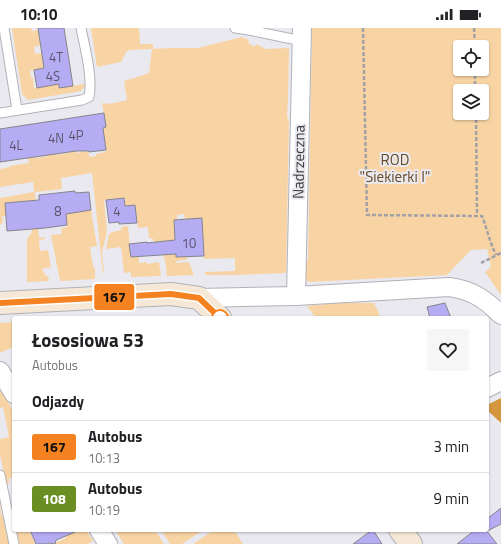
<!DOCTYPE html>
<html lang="pl">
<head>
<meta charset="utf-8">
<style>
	body { margin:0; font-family:"Titillium Web",sans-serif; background:#f6f6f6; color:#202124; height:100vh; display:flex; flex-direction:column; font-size:15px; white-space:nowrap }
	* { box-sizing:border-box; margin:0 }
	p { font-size:13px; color:#757577 }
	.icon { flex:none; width:22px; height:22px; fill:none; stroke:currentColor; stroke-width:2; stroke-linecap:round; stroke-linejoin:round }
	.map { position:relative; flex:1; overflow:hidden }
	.sheet { position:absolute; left:12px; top:288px; width:477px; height:216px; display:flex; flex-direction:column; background:#fff; border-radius:4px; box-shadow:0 1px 3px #0004 }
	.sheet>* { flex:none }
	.badge { padding:0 8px; border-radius:3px; font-size:14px; line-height:26px }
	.controls { position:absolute; left:453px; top:12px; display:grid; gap:8px }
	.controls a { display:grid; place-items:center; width:36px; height:36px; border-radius:4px; background:#fff; box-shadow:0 1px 3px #0004; font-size:20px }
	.map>.badge { position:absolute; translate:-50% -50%; box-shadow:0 0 0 2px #fff }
	h2 { padding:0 20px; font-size:15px; line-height:36px }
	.round { display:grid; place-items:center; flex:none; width:42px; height:42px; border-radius:4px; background:#f6f6f6 }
	.headline { display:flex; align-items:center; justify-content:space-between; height:68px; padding:0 20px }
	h1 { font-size:19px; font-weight:700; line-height:30px }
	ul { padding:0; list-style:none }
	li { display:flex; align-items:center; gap:12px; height:52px; padding:0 20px; border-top:1px solid #e0e0e0 }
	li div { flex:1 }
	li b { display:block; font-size:15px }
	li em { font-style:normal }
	li .badge { min-width:44px; font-weight:700; text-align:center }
	.status { display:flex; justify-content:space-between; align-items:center; height:28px; padding:0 20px; background:#fff; direction:ltr }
	.status svg { height:11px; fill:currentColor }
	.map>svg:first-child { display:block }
	.green { fill:#f8d4a4; fill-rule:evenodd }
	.forest { fill:#d4973e }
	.building { fill:#b5acf4; stroke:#85858b }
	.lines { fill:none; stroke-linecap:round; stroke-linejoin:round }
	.lane-casing { stroke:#b2b1b8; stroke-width:11 }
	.street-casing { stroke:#b2b1b8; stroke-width:20 }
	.secondary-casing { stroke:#b2b1b8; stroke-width:24 }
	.path { stroke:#a1a1a6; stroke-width:2.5; stroke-dasharray:4 2; stroke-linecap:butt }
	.lane { stroke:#fff; stroke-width:9 }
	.street { stroke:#fff; stroke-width:18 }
	.secondary { stroke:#f6e8d6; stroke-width:22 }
	.line-casing { stroke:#fff; stroke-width:9 }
	.line { stroke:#f58220; stroke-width:6 }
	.stop-dot { fill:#fff; stroke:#f58220; stroke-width:2 }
	.labels { text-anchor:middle; stroke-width:4; stroke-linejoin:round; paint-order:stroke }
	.number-label { font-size:13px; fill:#59566b }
	.park-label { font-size:15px; fill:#654b27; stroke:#eae9f0 }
	.street-label { font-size:15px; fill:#3a3a3d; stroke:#eae9f0 }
</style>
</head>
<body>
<div class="status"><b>10:10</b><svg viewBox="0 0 49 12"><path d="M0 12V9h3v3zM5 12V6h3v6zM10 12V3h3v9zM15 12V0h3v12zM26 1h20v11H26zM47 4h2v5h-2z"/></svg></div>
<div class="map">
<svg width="501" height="516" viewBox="0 0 501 516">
	<rect width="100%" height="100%" fill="#eae9f0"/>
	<path class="green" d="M12 0H31L32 3 39 2 41 17 34 19 35 26 42 25 45 40 30 43 31 50H33L34 60 59 56 60 60 84 56 85 58 81 63 28 72 22 66Z
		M91 0H139L140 16H153V21L169 20H198L242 9 249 12 248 15 255 19 256 16 266 21 289 20 288 69 287 89 289 92 286 245 234 247H205V244L235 243V230L204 231 202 191H185L184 186 177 187V192H174L177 229H187L188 231 177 233 176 235 189 234 194 247 167 248C166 241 166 231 162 225 159 220 154 217 153 211L149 210 148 199 138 200 135 177 125 178 124 169 123 170 104 172 107 204 102 224 104 244 103 246 92 145 61 150 62 161 35 164 39 210 45 209V211L39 212 40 223 48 222 51 239 42 241 46 248H48L49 253 27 254V211L32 204 30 182 26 173 5 175 6 188H2L3 194 0 197V170L34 164 33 154 0 159V141L10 139V138L29 135 28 130 36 129 37 130 48 128V127L56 126 57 127 68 125V124L76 123V125L88 123 90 129 96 128V126L106 124 103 100 106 99 102 75C109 77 119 74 127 72L124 53 141 48 149 45 152 21 130 22 126 24 121 34 97 39Z
		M312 0H501V267L485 244 491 239 487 221 471 222 447 247 308 254C302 245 302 241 308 232ZM460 19H482V41H460ZM460 63H482V85H460Z
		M91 182 97 218 90 219 93 238 95 241V251L60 253 51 207 62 206 61 200 67 199 66 186Z
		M128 198 131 229H139V235L147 234V236L159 234 161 248 131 249V244L124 245 121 219 106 221 109 206 112 204 122 202 121 199Z
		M336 275H374L381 290H316L307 278Z
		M14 294V320H11L0 325V295Z
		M0 361 14 384V413L13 414 14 417V450H9V455L6 456 0 426V411L9 409 3 379 0 380Z
		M0 475 1 486 3 489 10 516H0Z
		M15 502H29L35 516H18Z
		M62 502H86L93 513 88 516H52L66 510Z
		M115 502H155L164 516H124Z
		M161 502H203L182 516H170Z
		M214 502H234L243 516H193Z"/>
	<path class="forest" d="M501 370V395L487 382V377Z"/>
	<path class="building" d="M38 0H64L73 58 59 60V56L37 60 34 42 44 40Z
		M104 85 106 99 103 100 106 122 89 124 88 123H76L0 134V101Z
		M75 163V165L89 164 91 182 66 186 67 197 45 200 7 203 5 175 39 172V167Z
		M124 170 125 178 135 177 137 195 119 196V194L109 195 106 172Z
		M202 190 204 228 176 229V226L131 229 129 216 147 214V215L175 212 174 192Z
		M445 275 451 290H430L427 279Z
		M501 480V496L487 503V491Z
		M30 502H80L56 512 55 516 49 515 47 516H36Z
		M373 502 382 516H353L372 502Z
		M475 502H486L497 516H457Z"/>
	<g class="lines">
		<defs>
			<path id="lane" d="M4 0 17 82
				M235 0 249 2 302 13
				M0 85 82 72 89 69C93 50 85 20 81 0
				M0 447 14 516"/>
			<path id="street" d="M296 268 302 0
				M199 270 296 268 449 259C472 262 485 271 501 287
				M0 343 14 366
				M487 360 501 353
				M99 502 108 516"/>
			<path id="secondary" d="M0 275 171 266 199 270 220 290
				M400 502 411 516"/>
		</defs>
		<use href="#lane" class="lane-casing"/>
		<use href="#street" class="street-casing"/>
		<use href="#secondary" class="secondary-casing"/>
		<path class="path" d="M363 0 367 187 482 188C487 201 490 215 496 227
			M474 0 475 19
			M475 41V63
			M476 85 477 187
			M481 235 501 225"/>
		<use href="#lane" class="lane"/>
		<use href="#street" class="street"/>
		<use href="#secondary" class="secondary"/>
	</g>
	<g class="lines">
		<defs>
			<path id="line" d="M0 275 171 266 199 270 220 290"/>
		</defs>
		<use href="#line" class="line-casing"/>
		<use href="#line" class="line"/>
	</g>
	<circle class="stop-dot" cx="220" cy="290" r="8"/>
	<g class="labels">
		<g class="number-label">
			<text x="56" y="34">4T</text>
			<text x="53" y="53">4S</text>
			<text x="76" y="112">4P</text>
			<text x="56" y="115">4N</text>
			<text x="16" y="122">4L</text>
			<text x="58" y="188">8</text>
			<text x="117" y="188">4</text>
			<text x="189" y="220">10</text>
		</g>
		<g class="park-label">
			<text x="395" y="137">ROD<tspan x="395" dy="17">"Siekierki I"</tspan></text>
		</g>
		<g class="street-label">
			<text transform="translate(299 134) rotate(-89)" y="5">Nadrzeczna</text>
		</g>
	</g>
</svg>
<div class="controls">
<a><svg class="icon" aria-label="locate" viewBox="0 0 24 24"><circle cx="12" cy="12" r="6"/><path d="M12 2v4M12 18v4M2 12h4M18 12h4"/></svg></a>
<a><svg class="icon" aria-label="layers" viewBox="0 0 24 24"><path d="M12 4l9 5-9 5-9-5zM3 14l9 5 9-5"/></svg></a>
</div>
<b class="badge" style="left:114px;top:269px;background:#f58220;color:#111">167</b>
<section class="sheet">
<div class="headline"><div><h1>Łososiowa 53</h1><p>Autobus</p></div><a class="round"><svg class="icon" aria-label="heart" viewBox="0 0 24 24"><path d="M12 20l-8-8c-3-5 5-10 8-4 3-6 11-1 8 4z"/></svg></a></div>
<h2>Odjazdy</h2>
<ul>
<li><span class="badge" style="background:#f58220;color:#111">167</span><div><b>Autobus</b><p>10:13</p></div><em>3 min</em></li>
<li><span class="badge" style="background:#6b8e23;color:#fff">108</span><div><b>Autobus</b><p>10:19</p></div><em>9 min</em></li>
</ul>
</section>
</div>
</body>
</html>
